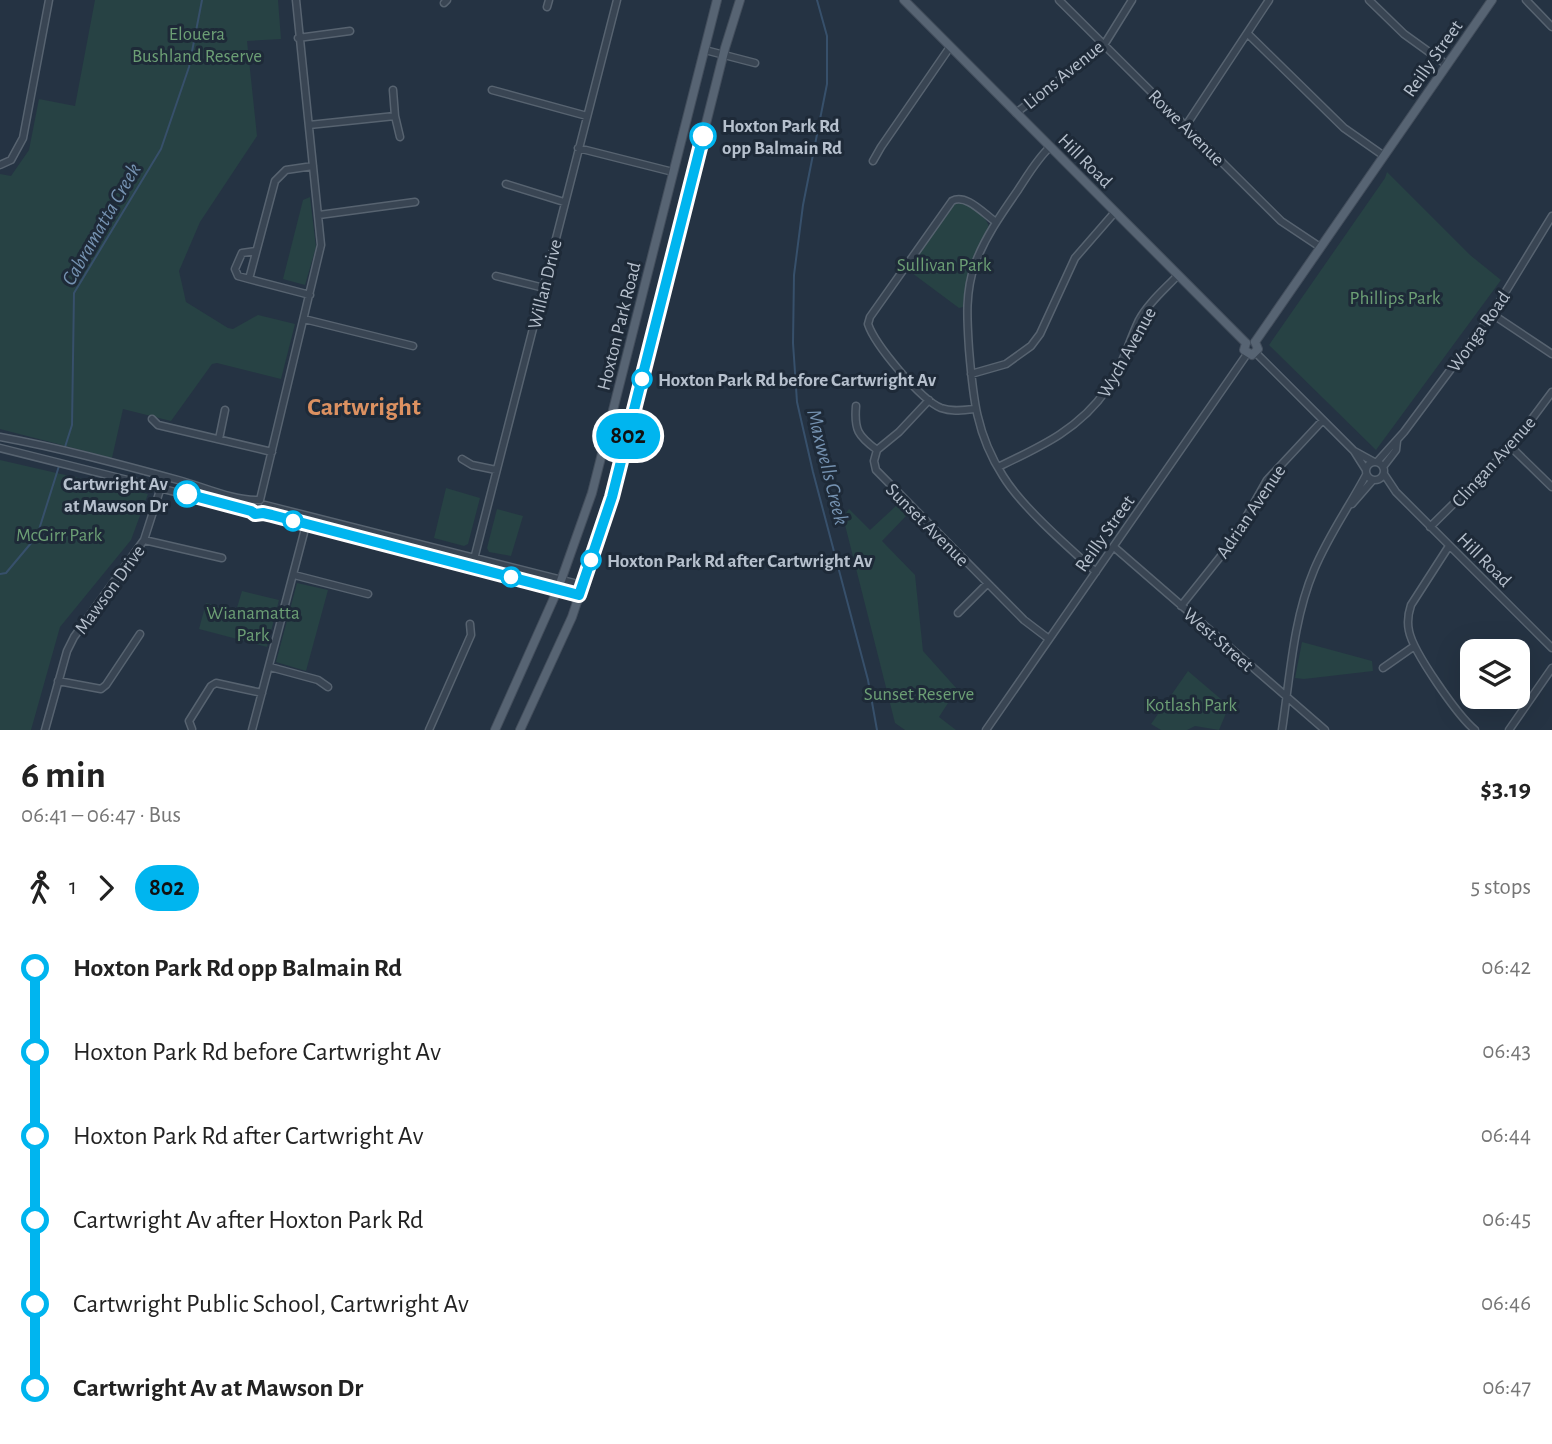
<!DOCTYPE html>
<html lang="en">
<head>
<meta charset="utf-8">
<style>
	body { margin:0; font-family:"Alegreya Sans",sans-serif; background:#f2f2f2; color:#222; height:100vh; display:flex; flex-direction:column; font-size:26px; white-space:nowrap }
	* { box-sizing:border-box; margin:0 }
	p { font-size:23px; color:#767676 }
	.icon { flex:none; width:38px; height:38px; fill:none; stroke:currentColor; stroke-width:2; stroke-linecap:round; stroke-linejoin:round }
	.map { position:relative; height:730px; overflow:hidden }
	.panel { display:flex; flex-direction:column; background:#fff; flex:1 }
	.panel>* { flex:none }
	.badge { padding:0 14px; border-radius:23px; font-size:24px; line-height:46px }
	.tools { position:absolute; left:1460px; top:639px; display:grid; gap:14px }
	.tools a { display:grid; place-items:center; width:70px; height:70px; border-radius:14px; background:#fff; box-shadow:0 7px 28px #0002; font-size:35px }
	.map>.badge { position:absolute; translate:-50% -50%; box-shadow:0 0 0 4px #fff }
	.legs { display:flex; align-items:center; gap:10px; height:77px; padding:0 21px; font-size:23px }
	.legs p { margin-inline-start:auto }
	.summary { display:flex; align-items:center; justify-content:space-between; height:119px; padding:0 21px }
	h1 { font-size:38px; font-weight:600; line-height:52px }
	ul { padding:0 21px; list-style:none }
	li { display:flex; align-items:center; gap:24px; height:84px; font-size:26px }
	li i { display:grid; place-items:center; width:10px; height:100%; margin:0 9px; background:currentColor }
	li i::after { content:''; width:18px; height:18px; margin:-9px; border:5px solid; border-radius:50%; background:#fff }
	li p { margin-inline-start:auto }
	li:first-child i { background:linear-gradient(#0000 50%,currentColor 0) }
	li:last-child i { background:linear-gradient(currentColor 50%,#0000 0) }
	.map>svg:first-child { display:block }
	.park { fill:#274244 }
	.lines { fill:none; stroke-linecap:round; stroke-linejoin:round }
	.stream { stroke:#37506b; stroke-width:2 }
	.minor-casing { stroke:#576370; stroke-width:9 }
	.major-casing { stroke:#434e5c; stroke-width:10 }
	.minor { stroke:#394553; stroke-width:6 }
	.major { stroke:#576473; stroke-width:8 }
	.line-1-casing { stroke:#fff; stroke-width:16 }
	.line-1 { stroke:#00b5ef; stroke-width:10 }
	.stop-1-dot { fill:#fff; stroke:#00b5ef; stroke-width:3.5 }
	.labels { text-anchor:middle; stroke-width:6; stroke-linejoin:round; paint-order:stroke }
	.park-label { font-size:19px; fill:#6c9f75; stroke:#1e2a38 }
	.street-label { font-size:19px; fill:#b6c0cd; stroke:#1e2a38 }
	.stop-label { font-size:19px; font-weight:bold; fill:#b6c0cd; stroke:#1e2a38; text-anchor:start }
	.water-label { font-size:21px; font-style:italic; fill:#7592b1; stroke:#1e2a38 }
	.district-label { font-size:26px; font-weight:bold; fill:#dc9161; stroke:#1e2a38 }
</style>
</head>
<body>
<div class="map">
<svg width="1552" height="730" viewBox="0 0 1552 730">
	<rect width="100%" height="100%" fill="#253343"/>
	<path class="park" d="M95 0H278L281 39 247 41 257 136 200 222 179 271 186 302 228 328 233 329 258 315 295 324 281 379 217 363 212 364 171 421 123 409 112 458 0 429V174L11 176 29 150 39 99 75 106Z
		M1387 172 1470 255 1501 280 1376 450 1269 345 1385 178Z
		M310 197 316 247 305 285 283 279 303 200Z
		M957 202C969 203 986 215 989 227 975 253 965 277 963 307L959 308 908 270 947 212Z
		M0 460 148 494 131 540 60 627 31 730H0Z
		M446 488 480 498 468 544 464 546 434 538Z
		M897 505 907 515 882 541 915 575 923 651 957 689 939 717 956 730H905L895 723 843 517 849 509 870 530Z
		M497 509 523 516 511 556 489 552 487 548Z
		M297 583 328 590 306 671 276 662Z
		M242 591 279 600 267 647 199 629 206 603 236 611Z
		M1302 642 1372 661 1373 671 1304 679 1295 678Z
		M1188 671 1229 706 1219 730 1195 726 1187 730H1161L1151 724Z"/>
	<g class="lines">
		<path class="stream" d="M817 0 827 36V84L803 205 794 275 793 343 797 402 813 472 868 680 877 730
			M65 447 72 425 74 293 161 149 189 67 202 0
			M0 574 6 573 37 536 59 466"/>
		<defs>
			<path id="minor" d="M1059 0 1281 221 1320 247
				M1369 0 1404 34 1447 65
				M1526 0 1552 27
				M444 3 447 0
				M547 7 549 0
				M1248 34 1344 128 1384 156
				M298 38 350 31
				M705 50 755 63
				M393 90 395 116 400 137
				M492 90 587 116
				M1016 113 1104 45 1132 0
				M309 125 395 116
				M1185 127 1269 0
				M1050 147C1037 159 1028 175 1018 190 1002 213 985 237 975 264 965 292 967 319 969 349 973 397 976 434 1003 476 1022 507 1068 547 1096 572
				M578 148 673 172
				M873 161 881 147 950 47
				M0 165 11 160 23 138 49 0
				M506 184 564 202
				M319 215 415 202
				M496 276 544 288
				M249 279 238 276 235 269 242 253 256 251
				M310 295 249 279 275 181 286 170 313 166
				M1492 314 1552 354
				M304 319 413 346
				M1256 353 1354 451 1366 470
				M971 374 1006 364 1031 346 1040 334 1075 258 1115 212
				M929 400 899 432 877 450 874 461 876 470 1024 620 1049 639
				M856 406C854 430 858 436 877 450
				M974 409C963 410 952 412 941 408 921 400 875 345 868 324L870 317 952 201C966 193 984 214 996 222
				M152 419 158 425 272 452
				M0 437C60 448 119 464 178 480 204 487 233 501 260 500
				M219 439 225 410
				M1511 447 1552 487
				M0 448 251 511 255 515 263 513 275 516 579 595
				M1354 451 1374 462
				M462 459 472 465 496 470
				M1366 471a9 9 0 1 1 18 0a9 9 0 1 1-18 0Z
				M1377 462 1404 432 1492 314 1552 216
				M998 467C1040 447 1080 429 1107 389 1122 368 1128 343 1139 320 1148 303 1165 289 1178 275
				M1383 467 1396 450 1397 441
				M1384 474 1396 492 1552 648
				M260 500 321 245 296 0
				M1352 504 1372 481
				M265 505 582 585
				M1430 527 1511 447 1552 392
				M144 540 222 558
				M1449 546 1411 605C1408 614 1407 622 1409 631 1413 652 1458 716 1475 730
				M1114 547 1325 730
				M472 567 617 0
				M294 575 368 594
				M1181 606 1232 542 1267 480 1323 420
				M958 613 987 584
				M270 667 318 680 328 687
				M1383 668 1413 647
				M58 681 101 689 106 685 140 634
				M192 729 189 721 211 686 216 683 262 693
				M45 730 67 651 74 637 144 540 161 487
				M252 730 306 525 304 519 294 515
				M429 730 471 635 470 624
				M986 730 1247 354
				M1282 730C1290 677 1293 620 1314 570 1328 536 1349 507 1366 475
				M1509 730 1552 668"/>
			<path id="major" d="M904 0 1246 343
				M1255 342 1492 0
				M1246 343 1244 350 1252 355 1258 349 1255 342
				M495 730 558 589 592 493 717 0
				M520 730 572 617 612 497 725 48 740 0"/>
		</defs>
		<use href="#minor" class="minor-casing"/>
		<use href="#major" class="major-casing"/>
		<use href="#minor" class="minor"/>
		<use href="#major" class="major"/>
	</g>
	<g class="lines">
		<defs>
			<path id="line-1" d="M187 494 251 511 255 514 263 513 272 515 579 595 612 497 703 136"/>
		</defs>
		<use href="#line-1" class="line-1-casing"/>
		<use href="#line-1" class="line-1"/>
	</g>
	<g class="stop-1-dot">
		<circle cx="703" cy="136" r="12"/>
		<circle cx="642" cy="379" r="9"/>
		<circle cx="187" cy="494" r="12"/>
		<circle cx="293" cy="521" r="9"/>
		<circle cx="591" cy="560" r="9"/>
		<circle cx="511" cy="577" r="9"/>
	</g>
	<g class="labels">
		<g class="park-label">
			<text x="197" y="40">Elouera<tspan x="197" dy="22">Bushland Reserve</tspan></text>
			<text x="944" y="271">Sullivan Park</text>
			<text x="1395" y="304">Phillips Park</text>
			<text x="59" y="541">McGirr Park</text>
			<text x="253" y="619">Wianamatta<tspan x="253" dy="22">Park</tspan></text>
			<text x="919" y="700">Sunset Reserve</text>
			<text x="1191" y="711">Kotlash Park</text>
		</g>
		<g class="street-label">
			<text transform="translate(1432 58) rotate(-55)" y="7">Reilly Street</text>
			<text transform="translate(1063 74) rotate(-39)" y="7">Lions Avenue</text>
			<text transform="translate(1187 127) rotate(45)" y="7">Rowe Avenue</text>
			<text transform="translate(1086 160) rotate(45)" y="7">Hill Road</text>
			<text transform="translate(544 284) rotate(-76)" y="7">Willan Drive</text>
			<text transform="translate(618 326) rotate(-76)" y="7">Hoxton Park Road</text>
			<text transform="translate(1478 331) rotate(-55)" y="7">Wonga Road</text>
			<text transform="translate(1126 352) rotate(-61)" y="7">Wych Avenue</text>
			<text transform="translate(1493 461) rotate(-48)" y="7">Clingan Avenue</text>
			<text transform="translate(1250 511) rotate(-56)" y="7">Adrian Avenue</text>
			<text transform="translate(928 524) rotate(45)" y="7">Sunset Avenue</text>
			<text transform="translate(1104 533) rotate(-55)" y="7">Reilly Street</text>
			<text transform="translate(1485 559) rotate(45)" y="7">Hill Road</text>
			<text transform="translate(109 589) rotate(-54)" y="7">Mawson Drive</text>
			<text transform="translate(1219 639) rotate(41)" y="7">West Street</text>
		</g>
		<g class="stop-label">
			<text x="722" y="132">Hoxton Park Rd<tspan x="722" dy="22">opp Balmain Rd</tspan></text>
			<text x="658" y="386">Hoxton Park Rd before Cartwright Av</text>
			<text x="168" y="490" text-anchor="end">Cartwright Av<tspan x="168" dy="22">at Mawson Dr</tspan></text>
			<text x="607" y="567">Hoxton Park Rd after Cartwright Av</text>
		</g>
		<g class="water-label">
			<text transform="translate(101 224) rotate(-60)" y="7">Cabramatta Creek</text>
			<text transform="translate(828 467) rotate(76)" y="7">Maxwells Creek</text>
		</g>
		<g class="district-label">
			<text x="364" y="415">Cartwright</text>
		</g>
	</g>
</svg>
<div class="tools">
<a><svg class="icon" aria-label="layers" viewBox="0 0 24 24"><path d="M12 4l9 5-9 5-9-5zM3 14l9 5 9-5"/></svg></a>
</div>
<b class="badge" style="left:628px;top:436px;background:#00b5ef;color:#111">802</b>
</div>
<section class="panel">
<div class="summary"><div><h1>6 min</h1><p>06:41 – 06:47 · Bus</p></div><b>$3.19</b></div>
<div class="legs"><svg class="icon" aria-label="walk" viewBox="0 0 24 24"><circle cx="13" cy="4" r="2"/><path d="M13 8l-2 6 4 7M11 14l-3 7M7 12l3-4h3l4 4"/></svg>1<svg class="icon" aria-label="forward" viewBox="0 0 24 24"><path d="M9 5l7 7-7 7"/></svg><b class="badge" style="background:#00b5ef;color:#111">802</b><p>5 stops</p></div>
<ul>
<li><i style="color:#00b5ef"></i><b>Hoxton Park Rd opp Balmain Rd</b><p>06:42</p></li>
<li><i style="color:#00b5ef"></i><span>Hoxton Park Rd before Cartwright Av</span><p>06:43</p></li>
<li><i style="color:#00b5ef"></i><span>Hoxton Park Rd after Cartwright Av</span><p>06:44</p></li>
<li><i style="color:#00b5ef"></i><span>Cartwright Av after Hoxton Park Rd</span><p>06:45</p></li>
<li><i style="color:#00b5ef"></i><span>Cartwright Public School, Cartwright Av</span><p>06:46</p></li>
<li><i style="color:#00b5ef"></i><b>Cartwright Av at Mawson Dr</b><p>06:47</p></li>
</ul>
</section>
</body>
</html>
